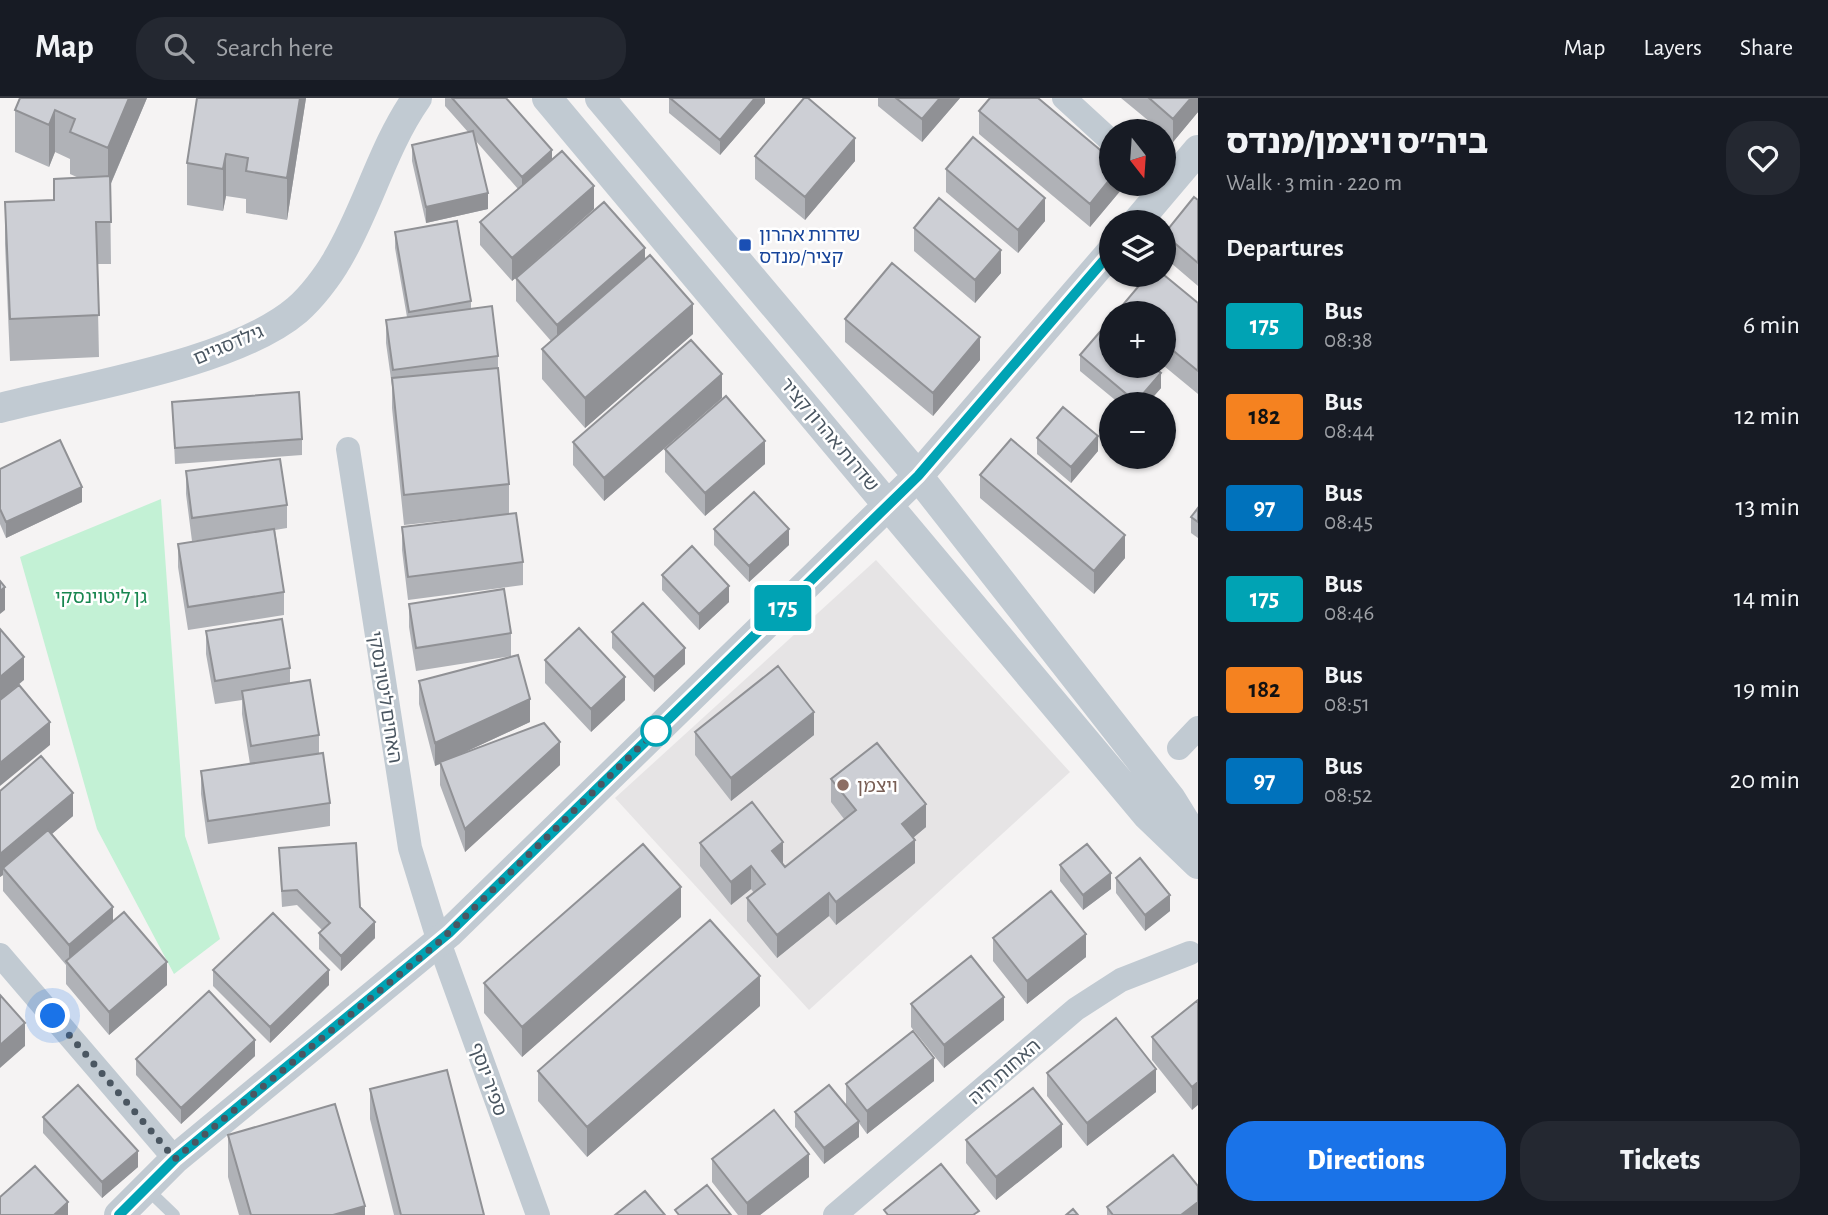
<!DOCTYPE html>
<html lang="en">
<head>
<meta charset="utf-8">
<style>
	body { margin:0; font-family:"Alegreya Sans","Noto Sans Hebrew",sans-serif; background:#242831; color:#f1f3f6; height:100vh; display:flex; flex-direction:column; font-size:26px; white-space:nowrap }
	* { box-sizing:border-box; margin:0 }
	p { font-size:23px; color:#9ea1a6 }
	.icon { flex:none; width:38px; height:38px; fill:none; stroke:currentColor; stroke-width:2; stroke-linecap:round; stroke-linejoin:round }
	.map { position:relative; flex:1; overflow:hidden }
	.sheet { display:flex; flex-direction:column; background:#171b24; width:630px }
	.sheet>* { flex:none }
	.badge { padding:0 14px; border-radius:5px; font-size:24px; line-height:46px }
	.needle { width:46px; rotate:163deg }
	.controls { position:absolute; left:1099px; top:21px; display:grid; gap:14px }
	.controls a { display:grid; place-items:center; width:77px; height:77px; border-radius:50%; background:#171b24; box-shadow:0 2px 5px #0004; font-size:35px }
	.you { position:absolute; width:35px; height:35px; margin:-18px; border:5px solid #fff; border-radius:50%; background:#1a73e8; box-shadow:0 0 0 10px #1a73e833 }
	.map>.badge { position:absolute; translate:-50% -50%; box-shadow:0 0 0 4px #fff }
	h2 { padding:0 28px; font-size:26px; line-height:63px }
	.round { display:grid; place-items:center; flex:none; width:74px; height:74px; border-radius:28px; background:#242831 }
	.head { display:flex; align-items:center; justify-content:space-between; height:119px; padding:0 28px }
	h1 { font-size:33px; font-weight:800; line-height:52px }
	.primary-button { display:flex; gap:14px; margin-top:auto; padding:14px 28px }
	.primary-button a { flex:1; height:80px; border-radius:28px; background:#1a73e8; color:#fff; font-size:28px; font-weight:800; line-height:80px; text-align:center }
	.primary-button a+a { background:#242831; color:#f1f3f6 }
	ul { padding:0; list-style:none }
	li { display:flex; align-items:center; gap:21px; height:91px; padding:0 28px }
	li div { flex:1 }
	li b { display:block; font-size:26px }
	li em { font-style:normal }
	li .badge { min-width:77px; font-weight:700; text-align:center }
	header { display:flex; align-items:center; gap:42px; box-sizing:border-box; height:98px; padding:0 35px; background:#171b24; border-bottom:2px solid #363941 }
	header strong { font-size:33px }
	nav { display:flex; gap:38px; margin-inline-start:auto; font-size:24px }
	.search { width:490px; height:63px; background:#242831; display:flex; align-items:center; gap:18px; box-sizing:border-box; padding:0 24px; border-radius:28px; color:#9ea1a6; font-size:26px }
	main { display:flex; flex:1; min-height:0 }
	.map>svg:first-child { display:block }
	.education { fill:#e6e4e5 }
	.green { fill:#c3f1d5 }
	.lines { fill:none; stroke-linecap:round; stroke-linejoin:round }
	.service { stroke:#c1cad2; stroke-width:12 }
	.minor { stroke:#c1cad2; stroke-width:24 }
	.tertiary { stroke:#c1cad2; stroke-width:30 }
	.wall { fill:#b0b2b7 }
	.shaded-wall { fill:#909195 }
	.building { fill:#cdcfd5; stroke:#909195; stroke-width:2 }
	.line-casing { stroke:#fff; stroke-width:16 }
	.line { stroke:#00a3b4; stroke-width:10 }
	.walk { stroke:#4a5661; stroke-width:7; stroke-dasharray:0 12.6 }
	.transit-dot { fill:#1a4fb4; stroke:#fff; stroke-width:2.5 }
	.stop-dot { fill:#fff; stroke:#00a3b4; stroke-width:3.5 }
	.education-dot { fill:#8d6e63; stroke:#fff; stroke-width:2.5 }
	.labels { text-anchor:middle; stroke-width:5; stroke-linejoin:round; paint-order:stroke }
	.transit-label { font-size:19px; fill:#164399; stroke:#fff; text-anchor:start }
	.street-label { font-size:19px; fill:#4a5661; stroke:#fff }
	.park-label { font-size:19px; fill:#17864f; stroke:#fff }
	.education-label { font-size:19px; fill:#785e54; stroke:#fff; text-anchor:start }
</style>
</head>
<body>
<header>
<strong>Map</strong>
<div class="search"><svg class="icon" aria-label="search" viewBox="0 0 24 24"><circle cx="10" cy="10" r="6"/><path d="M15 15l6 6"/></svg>Search here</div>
<nav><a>Map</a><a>Layers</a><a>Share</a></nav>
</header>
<main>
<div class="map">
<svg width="1198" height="1117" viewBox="0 0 1198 1117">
	<rect width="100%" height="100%" fill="#f5f3f3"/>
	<path class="education" d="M876 462 1070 674 809 912 615 700Z"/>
	<path class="green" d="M161 401 185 738 220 841 174 876 97 731 20 459Z"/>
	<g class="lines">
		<path class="service" d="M147 1091 174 1117"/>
		<path class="minor" d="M1064 0 1111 43
			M348 351 410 750 439 844 538 1117
			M1179 650 1198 630
			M0 857 175 1061
			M835 1117 1076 911 1121 882 1190 855"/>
		<path class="tertiary" d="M547 0 1148 718 1198 766
			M600 0 918 378 1171 701 1198 745
			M1137 124 1198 52
			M0 310C81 289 235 265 297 212 311 200 328 178 337 162 368 110 382 50 417 0
			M119 1117 175 1061 449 835 918 378 1111 154"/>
	</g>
	<path class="wall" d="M20 0H147L110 88 111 166H97L99 259 10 263 5 146V104L54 102V81L79 80 70 76V61L55 54 49 69 15 54V12Z
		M306 0 287 122 246 115V101L226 98 223 113 187 107V65Z
		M445 0H506L552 62 594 111 512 183 480 147V124L518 91 475 42 488 111 426 125 412 63V47L468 34 445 8Z
		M669 0H765V5L720 57 669 15Z
		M878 0H960L922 44 878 8Z
		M1121 0H1198V14L1173 44 1164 36V33H1161Z
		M979 13 1121 86V92L1090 129 979 36Z
		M755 58 855 63 805 122 755 81Z
		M946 71 1045 123 1018 155 946 94Z
		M1198 102V188L1164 159V135Z
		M914 130 1001 175 975 205 914 153Z
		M395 134 471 203V211L498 258V272L509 386V416L523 464V487L408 502 402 452V429L489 418 404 427 392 310V288L386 245V222L407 219 395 150Z
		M645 161 693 236 585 330 542 281V251L551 243 516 203V180Z
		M1198 205V296L1164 268V215H1121V209Z
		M845 221 980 262 933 318 845 244Z
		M1080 257 1161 290 1147 306H1120L1080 273Z
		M722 300 604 403 573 367V344Z
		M172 304 302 341V357L175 366Z
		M1037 340 1098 353 1071 385 1037 356Z
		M665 351 765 366 705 418 665 374Z
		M0 371 82 404 6 440 0 426Z
		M186 373 287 407V430L275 432 284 494V517L188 532 178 469V446L233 438 192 443 186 396Z
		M980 377 1125 460 1094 496 980 400Z
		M1198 410V440L1191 435V419Z
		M714 431 789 447 749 484 714 447Z
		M662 477 729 504 699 532 662 492Z
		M409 506 511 535V558L416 573 409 529Z
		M206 533 290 570V585L319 637V655L330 705V728L208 746 201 696V673L250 666 242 616V602L215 606 206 556Z
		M612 534 685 566 654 594 612 550Z
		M545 562 625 602 591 634 545 585Z
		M419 583 530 624 452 660 560 667 465 754 440 687V666L435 668 419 606Z
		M695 634 814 637 731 703 695 657Z
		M831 681 926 729 913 740 915 765 836 827 829 818 777 860 747 823V800L754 795 751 791 731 807 700 768V745L783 767 785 769 844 721 831 704Z
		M0 693 73 718 52 736 113 824 167 887 109 937 66 886V867L3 793V777L0 779Z
		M279 750 360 809 375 840 341 873 319 851V835L322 832 297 807 282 809Z
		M1060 767 1111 791 1083 812 1060 783Z
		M1116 780 1170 813 1145 833 1116 795Z
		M681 819 522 959 484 915V885Z
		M993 840 1086 859 1027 906 993 863Z
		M213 872 329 887 270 945 213 888Z
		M1198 902 1192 1012 1152 962V939Z
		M911 906 1004 922 944 970 911 929Z
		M760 908 587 1059 538 1003V973Z
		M255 958 181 1026 136 977V961Z
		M1047 975 1156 994 1087 1048 1047 998Z
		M934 983 867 1036 859 1025V1039L824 1066 795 1029V1014L846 1008V986Z
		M370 991 484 1117H394L370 1021Z
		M43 1019 138 1069 102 1100 43 1035Z
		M228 1037 365 1117H239L228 1079Z
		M966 1042 1062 1049 996 1102 966 1065Z
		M712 1061 809 1079 760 1117H738L712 1084Z
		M1107 1109 1198 1117H1107Z"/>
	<path class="shaded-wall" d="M129 0H147L108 92V50Z
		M300 0H306L287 122V80Z
		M755 0H765V5L720 57V42Z
		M940 0H960L922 44V21Z
		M1191 0H1198V14L1173 44V21Z
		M55 12V54L49 69V27Z
		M855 40V63L805 122V99Z
		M552 52V68L522 94V79Z
		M226 56V98L223 113V71Z
		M1111 80V86H1121V92L1090 129V106Z
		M594 88V111L512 183V160Z
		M488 95V111L426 125V109Z
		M1045 100V123L1018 155V132Z
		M645 150V173L557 250V227Z
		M1001 152V175L975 205V182Z
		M693 206V236L585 330V300Z
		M980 239V262L933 318V295Z
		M1161 275V290L1147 306H1136V304Z
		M722 276V300L604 403V380Z
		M1098 338V353L1071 385V369Z
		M765 343V366L705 418V395Z
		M82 389V404L6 440V424Z
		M789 431V447L749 484V468Z
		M1125 437V460L1094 496V473Z
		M729 488V504L699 532V516Z
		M5 489V512L0 516V493Z
		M685 550V566L654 594V579Z
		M24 559V582L0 602V579Z
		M625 579V602L591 634V611Z
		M530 601V624L435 668V645Z
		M814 614V637L731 703V680Z
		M50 624V647L0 688V665Z
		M560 644V667L465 754V731Z
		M73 695V718L7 774 3 770V777L0 779V756Z
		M926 706V729L902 749V726Z
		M915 742V765L836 827V804Z
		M783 744V767L772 753Z
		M751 768V791L731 807V784Z
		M1111 775V791L1083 812V797Z
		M681 789V819L522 959V929Z
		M829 795V818L777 860V837Z
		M1170 797V813L1145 833V817Z
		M113 809V832L69 866V847Z
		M375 824V840L341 873V858Z
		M1086 836V859L1027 906V883Z
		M167 864V887L109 937V914Z
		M329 872V887L270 945V929Z
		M760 878V908L587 1059V1029Z
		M1004 899V922L944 970V947Z
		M25 925V948L0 970V947Z
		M255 942V958L181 1026V1010Z
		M934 960V983L867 1036V1013Z
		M1156 971V994L1087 1048V1025Z
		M1198 984V1007L1192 1012V989Z
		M859 1023V1039L824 1066V1050Z
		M1062 1026V1049L996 1102V1079Z
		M138 1053V1069L102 1100V1084Z
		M809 1056V1079L760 1117H747V1105Z
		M68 1104V1117H54Z
		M1198 1104V1117H1181Z
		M365 1108V1117H333Z"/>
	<path class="building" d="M20 0H129L108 50 70 34 75 21 55 12 49 27 15 12Z
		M197 0H300L287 80 246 73 248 60 226 56 223 71 187 65Z
		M452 0H506L552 52 522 79Z
		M670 0H755L720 42Z
		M804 0H808L855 40 805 99 755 58Z
		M896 0H940L922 21Z
		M990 0H1038L1111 61V80L1090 106 979 13Z
		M1149 0H1191L1173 21Z
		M473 33 488 95 426 109 412 47Z
		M973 39 1045 100 1018 132 946 71Z
		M562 53 594 88 512 160 480 124Z
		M110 78 111 124H96L99 217 10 221 5 104 54 102V81Z
		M1194 99 1198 102V165L1164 136Z
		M939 100 1001 152 975 182 914 130Z
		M604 104 645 150 557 227 516 180Z
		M457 123 471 203 409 214 395 134Z
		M650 157 693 206 585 300 542 251Z
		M892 165 980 239 933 295 845 221Z
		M1148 177H1164L1198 205V273L1164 245V215H1129L1121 209Z
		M492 208 498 258 393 272 386 222Z
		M1105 228 1111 233V268H1152L1161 275 1136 304 1080 257Z
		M691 242 722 276 604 380 573 344Z
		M498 270 509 386 404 397 392 280Z
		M299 294 302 341 175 350 172 304Z
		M726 298 765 343 705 395 665 351Z
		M1063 309 1098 338 1071 369 1037 340Z
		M1011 341 1125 437 1094 473 980 377Z
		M60 342 82 389 6 424 0 411V371Z
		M280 361 287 407 192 420 186 373Z
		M754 394 789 431 749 468 714 431Z
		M1198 410V424L1191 419Z
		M516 415 523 464 408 479 402 429Z
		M274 431 284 494 188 509 178 446Z
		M692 448 729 488 699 516 662 477Z
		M0 483 5 489 0 493Z
		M504 491 511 535 416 550 409 506Z
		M643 505 685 550 654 579 612 534Z
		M282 521 290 570 215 583 206 533Z
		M579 530 625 579 591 611 545 562Z
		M0 531 24 559 0 579Z
		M518 557 530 601 435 645 419 583Z
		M778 568 814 614 731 680 695 634Z
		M310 582 319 637 251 648 242 593Z
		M19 587 50 624 0 665V602Z
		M544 625 560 644 465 731 440 664Z
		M877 645 926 706 902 726 915 742 836 804 829 795 777 837 747 800 765 786 751 768 731 784 700 745 752 704 783 744 772 753 785 769 856 712 831 681Z
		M323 655 330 705 208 723 201 673Z
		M41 658 73 695 0 756V693Z
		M48 732 113 809 69 847 3 770Z
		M356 745 360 809 375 824 341 858 319 835 330 825 297 792 282 793 279 750Z
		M643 746 681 789 522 929 484 885Z
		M1087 746 1111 775 1083 797 1060 767Z
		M1140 760 1170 797 1145 817 1116 780Z
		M1051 793 1086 836 1027 883 993 840Z
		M124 814 167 864 109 914 66 863Z
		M273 815 329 872 270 929 213 872Z
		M710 822 760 878 587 1029 538 973Z
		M971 858 1004 899 944 947 911 906Z
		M209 893 255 942 181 1010 136 961Z
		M0 897 25 925 0 947Z
		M1198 902V984L1192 989 1152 939Z
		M1116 920 1156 971 1087 1025 1047 975Z
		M913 933 934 960 867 1013 846 986Z
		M447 972 484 1117H401L370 991Z
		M78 987 138 1053 102 1084 43 1019Z
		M829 987 859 1023 824 1050 795 1014Z
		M1033 990 1062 1026 996 1079 966 1042Z
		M335 1006 365 1108 333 1117H251L228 1037Z
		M774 1012 809 1056 747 1105 712 1061Z
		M1173 1057 1198 1088V1104L1181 1117H1113L1107 1109Z
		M941 1066 979 1113 973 1117H888L884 1112Z
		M35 1068 68 1104 54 1117H0V1099Z
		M707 1087 731 1117H679L675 1112Z
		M645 1093 665 1117H615Z
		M1073 1111 1078 1117H1066Z"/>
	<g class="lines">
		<defs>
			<path id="line" d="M119 1117 175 1061 449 835 918 378 1111 154"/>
		</defs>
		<use href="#line" class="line-casing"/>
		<use href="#line" class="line"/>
		<path class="walk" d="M53 918 175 1061 439 844 656 633"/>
	</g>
	<rect class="transit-dot" x="738" y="140" width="14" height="14" rx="3.5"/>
	<circle class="stop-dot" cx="656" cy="633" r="14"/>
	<circle class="education-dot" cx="843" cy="687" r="7"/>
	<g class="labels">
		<g class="transit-label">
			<text x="759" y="143">שדרות אהרון<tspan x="759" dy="22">קציר/מנדס</tspan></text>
		</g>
		<g class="street-label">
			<text transform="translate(228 246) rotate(-23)" y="7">גילדסגיים</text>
			<text transform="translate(830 336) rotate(50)" y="7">שדרות אהרון קציר</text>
			<text transform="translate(386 599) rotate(81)" y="7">האחים ליטוינסקי</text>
			<text transform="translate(1004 973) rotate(-41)" y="7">האחות חיה</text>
			<text transform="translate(489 981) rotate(70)" y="7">ספיר יוסף</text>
		</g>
		<g class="park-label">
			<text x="101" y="505">גן ליטוינסקי</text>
		</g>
		<g class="education-label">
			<text x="857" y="694">ויצמן</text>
		</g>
	</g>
</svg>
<div class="controls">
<a><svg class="needle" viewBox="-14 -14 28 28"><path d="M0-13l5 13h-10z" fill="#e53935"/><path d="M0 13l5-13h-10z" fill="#9ea1a6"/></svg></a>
<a><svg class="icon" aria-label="layers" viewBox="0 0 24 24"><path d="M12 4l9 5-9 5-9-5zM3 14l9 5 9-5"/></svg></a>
<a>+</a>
<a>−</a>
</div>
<div class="you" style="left:53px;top:918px"></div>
<b class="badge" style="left:783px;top:510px;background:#00a3b4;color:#fff">175</b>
</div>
<section class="sheet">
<div class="head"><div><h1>ביה״ס ויצמן/מנדס</h1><p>Walk · 3 min · 220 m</p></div><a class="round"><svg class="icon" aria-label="heart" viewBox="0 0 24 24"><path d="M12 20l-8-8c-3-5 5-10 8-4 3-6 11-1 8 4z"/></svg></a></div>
<h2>Departures</h2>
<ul>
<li><span class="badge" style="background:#00a3b4;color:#fff">175</span><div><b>Bus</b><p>08:38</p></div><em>6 min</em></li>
<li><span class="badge" style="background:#f58220;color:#111">182</span><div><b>Bus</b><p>08:44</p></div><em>12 min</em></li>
<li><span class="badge" style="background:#0072bc;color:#fff">97</span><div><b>Bus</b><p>08:45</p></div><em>13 min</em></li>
<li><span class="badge" style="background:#00a3b4;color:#fff">175</span><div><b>Bus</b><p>08:46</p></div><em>14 min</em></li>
<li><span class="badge" style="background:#f58220;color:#111">182</span><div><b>Bus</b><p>08:51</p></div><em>19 min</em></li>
<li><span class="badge" style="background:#0072bc;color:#fff">97</span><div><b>Bus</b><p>08:52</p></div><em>20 min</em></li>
</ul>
<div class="primary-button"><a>Directions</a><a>Tickets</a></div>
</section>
</main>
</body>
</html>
